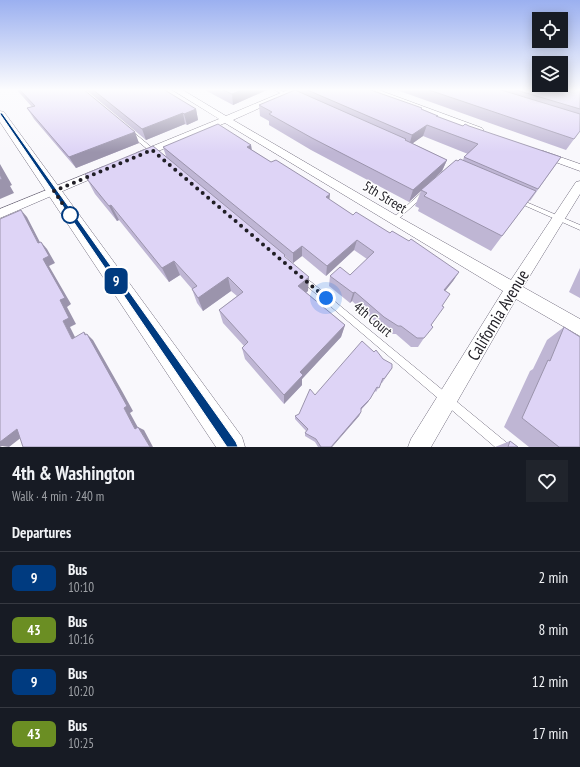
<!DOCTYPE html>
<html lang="en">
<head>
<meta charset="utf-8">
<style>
	body { margin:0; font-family:"PT Sans Narrow",sans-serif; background:#20242c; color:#f1f3f6; height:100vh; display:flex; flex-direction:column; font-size:15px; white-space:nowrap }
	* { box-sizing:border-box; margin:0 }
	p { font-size:13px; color:#9ea1a6 }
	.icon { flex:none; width:22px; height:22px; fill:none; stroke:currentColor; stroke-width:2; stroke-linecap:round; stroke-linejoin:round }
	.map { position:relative; height:447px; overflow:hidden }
	.panel { display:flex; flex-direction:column; background:#171b24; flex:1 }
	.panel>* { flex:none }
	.badge { padding:0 8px; border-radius:6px; font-size:14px; line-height:26px }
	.controls { position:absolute; left:532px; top:12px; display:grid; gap:8px }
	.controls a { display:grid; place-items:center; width:36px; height:36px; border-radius:0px; background:#171b24; box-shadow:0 2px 10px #0003; font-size:20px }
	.you { position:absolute; width:20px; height:20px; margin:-10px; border:3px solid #fff; border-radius:50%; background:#1a73e8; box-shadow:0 0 0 6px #1a73e833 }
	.map>.badge { position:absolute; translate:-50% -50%; box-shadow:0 0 0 2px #fff }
	h2 { padding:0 12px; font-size:15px; line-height:36px }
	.round { display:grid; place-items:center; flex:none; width:42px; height:42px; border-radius:0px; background:#20242c }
	.summary { display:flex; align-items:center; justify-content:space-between; height:68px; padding:0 12px }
	h1 { font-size:19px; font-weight:700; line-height:30px }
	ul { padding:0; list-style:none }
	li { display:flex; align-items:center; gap:12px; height:52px; padding:0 12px; border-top:1px solid #363941 }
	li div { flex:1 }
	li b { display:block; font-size:15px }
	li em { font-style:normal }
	li .badge { min-width:44px; font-weight:700; text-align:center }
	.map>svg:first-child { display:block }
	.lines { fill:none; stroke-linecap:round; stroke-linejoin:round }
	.service-casing { stroke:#716c7d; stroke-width:1 }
	.minor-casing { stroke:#716c7d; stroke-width:1 }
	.tertiary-casing { stroke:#716c7d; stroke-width:1 }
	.service { fill:#fff; fill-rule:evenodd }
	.minor { fill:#fff; fill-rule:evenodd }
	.tertiary { fill:#fff; fill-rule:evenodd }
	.wall { fill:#bfb6d4; fill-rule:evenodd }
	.shaded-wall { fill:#9b94ac }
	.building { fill:#ded4f6; stroke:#9b94ac }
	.line { fill:#003b80; stroke:#fff }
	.walk { stroke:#201e25; stroke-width:4; stroke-dasharray:0 7.2 }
	.stop-dot { fill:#fff; stroke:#003b80; stroke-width:2 }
	.labels { text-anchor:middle; stroke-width:3; stroke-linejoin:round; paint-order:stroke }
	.street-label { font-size:14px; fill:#201e25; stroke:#fff }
	.near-street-label { font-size:17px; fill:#201e25; stroke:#fff }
</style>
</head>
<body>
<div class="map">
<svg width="580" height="447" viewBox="0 0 580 447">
	<rect width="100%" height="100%" fill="#f9f8fc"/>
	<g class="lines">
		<defs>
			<path id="service" d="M273 89H278L291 96 288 97Z
				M129 132H133L156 151V153H152L129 134Z
				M424 191 426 192 427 193 426 194 396 221H392L391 220 392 219 422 192Z
				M519 199 580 225V230L517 202 516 201Z
				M303 276 305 277 507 443 508 447H495L301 281 299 279 301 277Z"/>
			<path id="minor" d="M171 89H181L226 116 290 89H302L233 120 399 217 511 280 576 182 580 181V194L523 287 580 319V336L516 299 431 447H408L411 439 503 291 225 123 144 157H136L135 155 136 153 219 119Z
				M364 89H376L482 128 484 130 479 133 476 132Z
				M543 151 580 164V171L539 156 538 154Z
				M103 167 107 168 108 170 107 172 0 218V209Z"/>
			<path id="tertiary" d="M0 111 4 112 242 437 245 447H216L0 122Z"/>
		</defs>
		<use href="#service" class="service-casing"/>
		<use href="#minor" class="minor-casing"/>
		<use href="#tertiary" class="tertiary-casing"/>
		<use href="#service" class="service"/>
		<use href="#minor" class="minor"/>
		<use href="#tertiary" class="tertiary"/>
	</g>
	<path class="wall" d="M16 89H83L139 143 76 168 34 119 27 108 32 107Z
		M85 89H163L196 109 198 120 187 125 185 124 146 140Z
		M203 89H269L233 105Z
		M294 89H368L422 109 438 116 437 117 463 126 561 157 530 201 529 200 491 251 418 211 419 208 415 206 421 191 409 202 311 150 269 125V121L260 116 259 105 294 91ZM423 136 468 154 464 157 463 160 458 161 425 187 442 171 447 160 412 143Z
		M394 89H580V131L566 150Z
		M251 145 252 150 353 215 390 233 459 272 453 281 445 291 442 306 426 335 418 347H411L396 334H393L380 326 352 301 350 303 329 286 330 276 350 275 367 259 354 250 326 276 302 256 293 263 285 256V257L308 291 306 292 345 325 341 337 302 379V385L284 404 245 359 242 348 244 346 223 323 219 310 237 296 231 291 203 311 197 303 192 289 180 275 169 282 119 220 117 221 95 194 87 179H88L85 174 166 156 163 147Z
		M580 268V298L569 292Z
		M564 327 580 447H529L504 427 530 371 533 369 547 340Z
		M383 359 392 368 382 383H381L376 392 375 391 368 402 361 410V412L359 416 332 447H318L315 442 305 436V433L306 431 295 419V416L299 414 315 395Z
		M510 441 518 447H495Z"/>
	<path class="shaded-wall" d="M244 89H269L233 105 232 94Z
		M196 109 198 120 187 125 184 114Z
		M183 113 185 124 146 140 142 129Z
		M427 125 423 136 409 146 412 135Z
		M135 132 139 143 76 168 69 157Z
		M251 145 252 155 247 147Z
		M447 160 442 171 409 202 413 190Z
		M0 164 12 185 10 186 14 193 0 199Z
		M330 194 329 204 326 197Z
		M111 205 119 220 117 221 109 206Z
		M21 210 27 217 44 250 38 243Z
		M357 240 354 250 326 276 327 266Z
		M41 242 47 249 55 263 49 266 71 304 67 307 76 324 70 327 79 345 72 339 63 321 60 300 43 259Z
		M302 246V256L293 263V253Z
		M174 261 180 275 169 282 162 268Z
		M459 272 453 281 438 300 444 290Z
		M228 277 231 291 203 311 198 298Z
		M309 277 308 291 298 299V286Z
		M355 292 352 301 350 303 353 293Z
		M345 325 341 337 302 379V385L284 404V395L300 372Z
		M84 332 89 337 87 334 93 340 122 391 133 411 130 413 141 433 135 429Z
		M370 399 368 402 359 411 361 408Z
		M361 412 359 416 332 447H331Z
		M138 427 144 430 153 447H150Z
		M17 429 27 433 9 447 2 446 0 447V441Z"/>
	<path class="building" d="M19 89H83L135 132 69 157 27 108 35 106Z
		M92 89H163L196 109 184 114 183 113 142 129Z
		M221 89H244L232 94Z
		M305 89H368L422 108 421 109 438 116H436L463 126 465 124 469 126 561 157 538 189 464 157 478 144 427 125 412 135Z
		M426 89H498L580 114V131L574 139Z
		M513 89H580V109Z
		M295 90 406 139 405 140 447 160 413 190 312 138 269 114 272 112 259 105Z
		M218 124 251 145 247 147 271 162 276 160 330 194 326 197 353 215 356 212 390 233 392 231 409 241 411 239 459 272 444 290 450 294 442 306 444 307 431 325 433 327 424 338H417L401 326H398L384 317 355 292 353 293 330 276 340 267 350 275 374 252 357 240 327 266 302 246 293 253 163 147Z
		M153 146 285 255 284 256 309 277 298 286 345 325 300 372 303 375 284 395 242 348 248 342 219 310 243 292 228 277 198 298 192 289 197 286 174 261 162 268 111 205 109 206 87 179H89L85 174Z
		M460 159 536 191 502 236 424 196 427 193 421 190 456 160 458 161Z
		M0 174 2 179 0 180Z
		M21 210 38 243 41 242 49 256 43 259 65 298 60 300 69 318 63 321 72 339 84 332 85 335 87 334 116 386 127 406 124 408 135 429 138 427 150 447H23L17 429 0 442V219Z
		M564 327 580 337V447H559L522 418 548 360 550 361Z
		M362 341 374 352 376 350 383 359 392 364V368L384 379 383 378 379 388 377 387 370 399 361 408V412L331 447H321L316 439 305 433 308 429 295 416 299 414 310 389 315 395Z
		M510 441 518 447H508Z"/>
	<linearGradient id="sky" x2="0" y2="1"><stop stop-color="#9bb0f0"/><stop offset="0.59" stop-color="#fcfcfe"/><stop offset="1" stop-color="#fcfcfe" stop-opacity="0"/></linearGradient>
	<rect width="580" height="152" fill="url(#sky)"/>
	<path class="line" d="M0 113H2L236 442 238 447H227L0 114Z"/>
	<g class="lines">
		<path class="walk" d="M70 215 54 191 152 150 326 298"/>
	</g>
	<circle class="stop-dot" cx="70" cy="215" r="8"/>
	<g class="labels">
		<g class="street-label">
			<text transform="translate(385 197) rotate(31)" y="5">5th Street</text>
			<text transform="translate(373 319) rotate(40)" y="5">4th Court</text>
		</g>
		<g class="near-street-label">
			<text transform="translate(498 315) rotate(-59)" y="6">California Avenue</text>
		</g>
	</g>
</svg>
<div class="controls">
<a><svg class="icon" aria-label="locate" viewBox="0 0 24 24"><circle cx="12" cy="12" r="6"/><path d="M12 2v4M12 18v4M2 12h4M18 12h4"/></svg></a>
<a><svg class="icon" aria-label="layers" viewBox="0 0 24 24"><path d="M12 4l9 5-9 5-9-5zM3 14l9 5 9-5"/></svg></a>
</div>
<div class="you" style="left:326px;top:298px"></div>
<b class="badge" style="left:116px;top:281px;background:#003b80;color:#fff">9</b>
</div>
<section class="panel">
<div class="summary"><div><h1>4th &amp; Washington</h1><p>Walk · 4 min · 240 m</p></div><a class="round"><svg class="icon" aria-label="heart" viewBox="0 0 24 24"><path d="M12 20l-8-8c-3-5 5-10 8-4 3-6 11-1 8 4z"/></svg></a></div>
<h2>Departures</h2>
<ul>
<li><span class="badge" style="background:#003b80;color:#fff">9</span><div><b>Bus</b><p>10:10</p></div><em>2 min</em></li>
<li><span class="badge" style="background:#6b8e23;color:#fff">43</span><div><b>Bus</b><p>10:16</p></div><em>8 min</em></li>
<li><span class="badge" style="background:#003b80;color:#fff">9</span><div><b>Bus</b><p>10:20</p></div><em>12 min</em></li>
<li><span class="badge" style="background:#6b8e23;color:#fff">43</span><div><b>Bus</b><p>10:25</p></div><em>17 min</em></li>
</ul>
</section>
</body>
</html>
